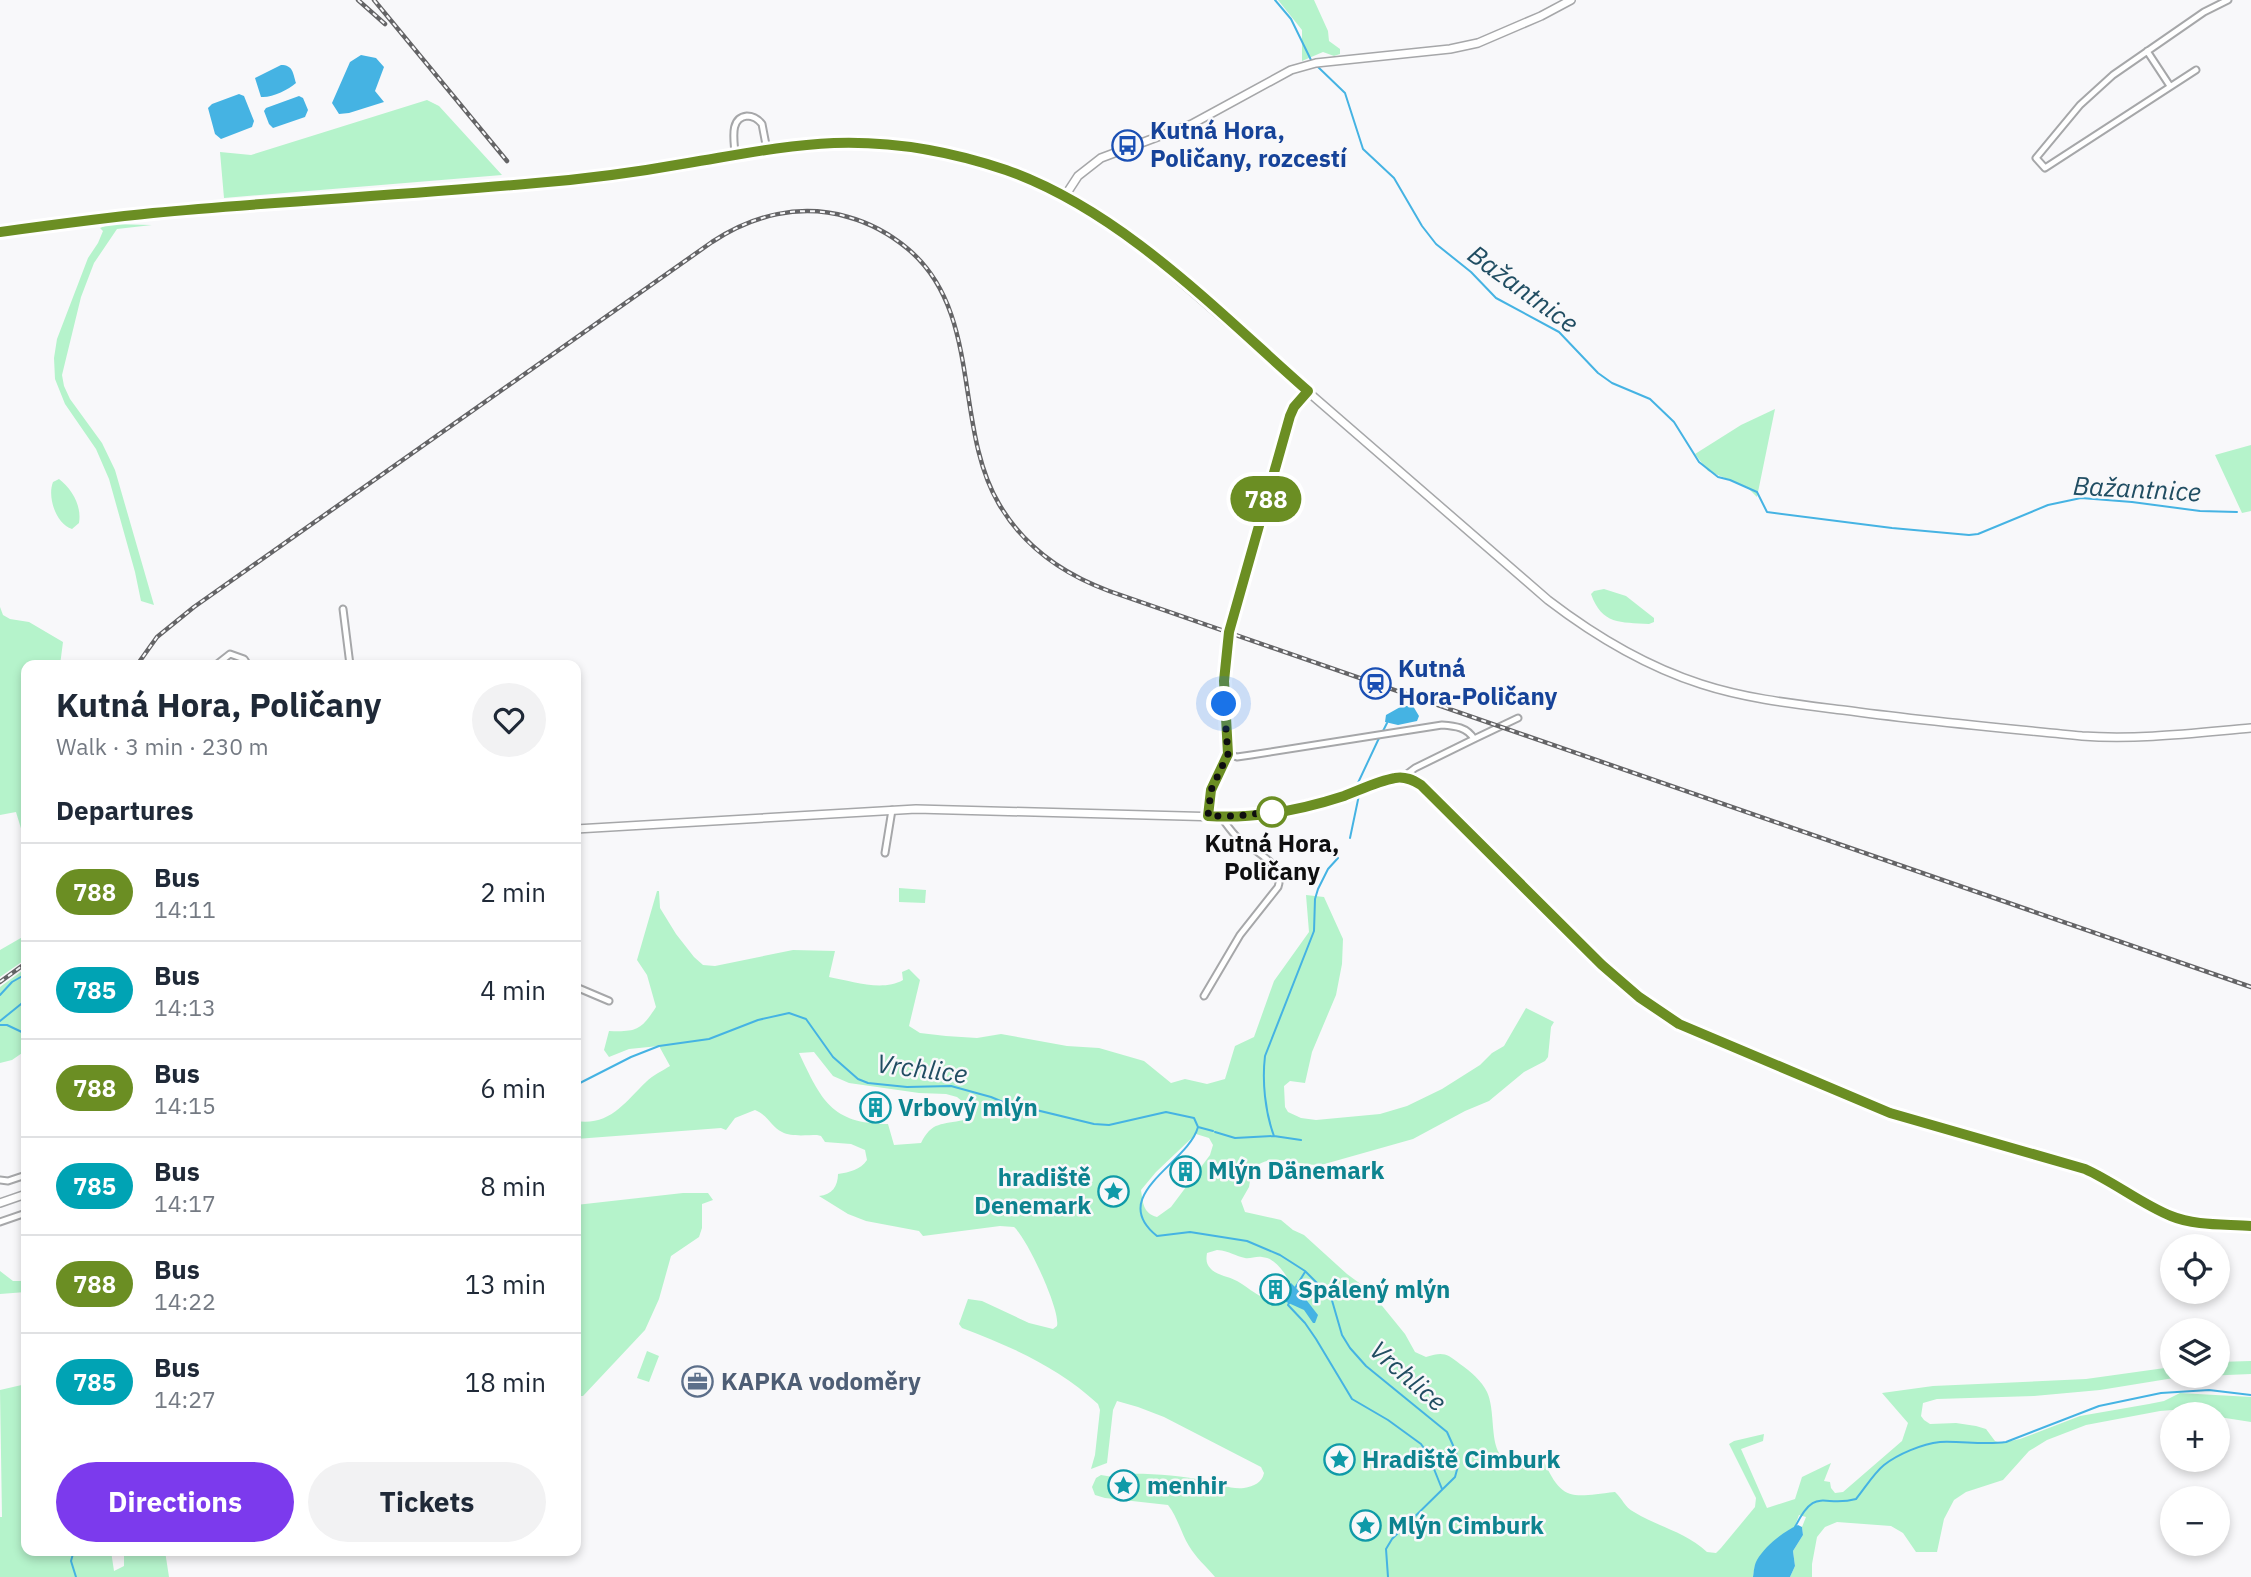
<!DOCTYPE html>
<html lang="en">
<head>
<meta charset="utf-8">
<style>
	body { margin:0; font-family:"IBM Plex Sans",sans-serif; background:#f2f2f3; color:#1f2937; height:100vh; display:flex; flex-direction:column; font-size:26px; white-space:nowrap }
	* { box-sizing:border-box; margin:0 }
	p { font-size:23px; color:#747a83 }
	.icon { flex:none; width:38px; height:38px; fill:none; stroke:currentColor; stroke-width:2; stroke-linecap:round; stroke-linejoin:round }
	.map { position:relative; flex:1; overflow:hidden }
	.drawer { position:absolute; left:21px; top:660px; width:560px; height:896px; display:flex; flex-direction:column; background:#fff; border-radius:14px; box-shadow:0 4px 10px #0003 }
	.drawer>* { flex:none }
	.badge { padding:0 14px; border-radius:23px; font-size:24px; line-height:46px }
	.tools { position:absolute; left:2160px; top:1234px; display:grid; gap:14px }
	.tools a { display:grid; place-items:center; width:70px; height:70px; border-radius:50%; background:#fff; box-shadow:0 4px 10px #0003; font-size:35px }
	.you { position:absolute; width:35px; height:35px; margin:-18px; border:5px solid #fff; border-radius:50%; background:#1a73e8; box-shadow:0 0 0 10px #1a73e833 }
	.map>.badge { position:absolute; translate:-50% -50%; box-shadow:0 0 0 4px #fff }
	h2 { padding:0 35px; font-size:26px; line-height:63px }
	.round { display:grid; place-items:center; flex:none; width:74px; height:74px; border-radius:37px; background:#f2f2f3 }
	.summary { display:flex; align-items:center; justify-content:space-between; height:119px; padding:0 35px }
	h1 { font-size:33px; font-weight:800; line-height:52px }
	.primary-button { display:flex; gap:14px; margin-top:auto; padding:14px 35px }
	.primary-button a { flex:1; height:80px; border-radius:42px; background:#7c3aed; color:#fff; font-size:28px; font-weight:800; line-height:80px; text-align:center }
	.primary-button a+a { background:#f2f2f3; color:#1f2937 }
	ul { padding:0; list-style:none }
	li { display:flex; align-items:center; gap:21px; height:98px; padding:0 35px; border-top:2px solid #e0e1e3 }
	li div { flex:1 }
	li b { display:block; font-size:26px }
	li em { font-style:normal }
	li .badge { min-width:77px; font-weight:700; text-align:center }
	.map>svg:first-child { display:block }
	.green { fill:#b5f3cb; fill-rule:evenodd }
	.water { fill:#45b3e3 }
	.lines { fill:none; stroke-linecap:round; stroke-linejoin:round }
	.stream { stroke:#45b3e3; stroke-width:2 }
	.street-casing { stroke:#a6a7a9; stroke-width:9 }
	.secondary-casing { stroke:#a6a7a9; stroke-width:10 }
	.street { stroke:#fff; stroke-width:5 }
	.secondary { stroke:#fff; stroke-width:7 }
	.rail-casing { stroke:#646466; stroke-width:4.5 }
	.rail { stroke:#f8f8fa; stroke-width:2; stroke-dasharray:5; stroke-linecap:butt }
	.line-casing { stroke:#fff; stroke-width:16 }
	.line { stroke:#6b8e23; stroke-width:10 }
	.walk { stroke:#0e0e0f; stroke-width:7; stroke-dasharray:0 12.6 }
	.stop-dot { fill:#fff; stroke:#6b8e23; stroke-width:3.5 }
	.labels { text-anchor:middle; stroke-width:5; stroke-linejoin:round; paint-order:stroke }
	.transit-label { font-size:24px; font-weight:bold; fill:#164399; stroke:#f8f8fa; text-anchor:start }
	.stop-label { font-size:24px; font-weight:bold; fill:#0e0e0f; stroke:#f8f8fa }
	.culture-label { font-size:24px; font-weight:bold; fill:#0d838f; stroke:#f8f8fa; text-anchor:start }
	.service-label { font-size:24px; font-weight:bold; fill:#4e5e75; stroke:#f8f8fa; text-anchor:start }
	.water-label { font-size:26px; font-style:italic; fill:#204d62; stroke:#f8f8fa }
</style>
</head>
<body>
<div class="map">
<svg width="2251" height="1577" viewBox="0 0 2251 1577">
	<rect width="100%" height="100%" fill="#f8f8fa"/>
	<path class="green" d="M1278 0H1314L1328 31 1329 41 1340 49V54L1334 56 1323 52 1302 61V30Z
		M427 100 439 106 502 175 224 198 220 152 251 155Z
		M110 224 152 225 117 229 94 263 81 297 62 375 64 386 70 399 102 443 115 470 154 605 141 601 135 572 109 479 96 449 65 404 55 379 54 358 57 339 88 258 98 243 103 231 100 228Z
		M1775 409 1757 497 1747 487 1708 471 1695 454 1741 425Z
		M2251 445V511L2242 513 2215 455Z
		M59 479C72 489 82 506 79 523L72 529C56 524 47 497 53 482Z
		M1604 589 1626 596 1654 618V622L1649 624C1620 622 1602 625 1591 594L1594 591Z
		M0 592V607L3 615 10 619 29 622 63 642 60 665H26V845L16 812 0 815Z
		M899 888 926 890 925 903 899 902Z
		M657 891H659L660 908 676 934 694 957 703 965 715 966 793 950 835 951 829 977C852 981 882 992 903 980L902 972 909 969 920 980 909 1026 920 1033 946 1036 977 1038 1001 1034 1067 1046 1099 1048 1144 1061 1171 1083 1185 1079 1207 1084 1225 1079 1235 1046 1254 1037 1274 981 1309 932 1306 895 1324 897 1343 939 1342 964 1336 995 1312 1052 1305 1083 1290 1081 1284 1086 1285 1107 1288 1112 1301 1118 1316 1120 1380 1114 1407 1106 1442 1089 1480 1065 1492 1053 1504 1046 1526 1008 1554 1022 1551 1027 1548 1057 1545 1061 1524 1072 1489 1101 1465 1111 1413 1139 1321 1165C1296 1166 1273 1151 1252 1169L1249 1187 1241 1201 1245 1212 1281 1220 1293 1230 1304 1235 1347 1274 1370 1291 1405 1334 1415 1352 1426 1357C1443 1352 1446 1353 1460 1364 1470 1371 1482 1381 1487 1392 1500 1420 1480 1480 1537 1455L1542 1457C1562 1503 1571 1497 1615 1492 1623 1499 1624 1507 1634 1512 1658 1527 1686 1532 1707 1552L1716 1553 1721 1548 1755 1507 1756 1498 1729 1444 1734 1441 1764 1434 1763 1441 1741 1449 1767 1508 1795 1499 1802 1477 1831 1463 1824 1481 1830 1482 1831 1488 1835 1493 1843 1492 1902 1441 1908 1423 1882 1393 1933 1386 2086 1379 2172 1367V1376H2217V1362L2251 1361V1374L2180 1377 2100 1390 2034 1396 1937 1399 1923 1403 1921 1416 1924 1420 1930 1424 1956 1423 1976 1426 1986 1429 1995 1441 2001 1443 2020 1439 2080 1416 2149 1404 2164 1401 2180 1393 2251 1397V1422L2219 1417 2217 1414 2186 1409 2160 1411 2086 1425 2047 1440 2029 1451 2003 1480 1966 1492 1954 1500 1944 1519 1937 1552H1916L1903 1533 1891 1526 1837 1522 1825 1527 1817 1537 1812 1564V1577H1790L1795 1566 1793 1551 1803 1535 1802 1527 1806 1517 1799 1515 1795 1526 1764 1552 1755 1565 1753 1577H1215C1206 1566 1196 1558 1189 1546 1181 1533 1178 1518 1168 1505L1105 1498 1095 1495 1092 1487 1096 1478 1101 1475 1119 1478 1120 1474C1148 1473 1179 1475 1207 1481 1219 1483 1231 1490 1244 1488 1254 1486 1262 1483 1264 1473L1261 1467 1164 1417 1138 1407 1117 1401 1113 1410 1107 1463 1091 1469 1095 1455 1100 1410 1098 1404C1058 1367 1012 1347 962 1328L959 1324 968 1299 982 1301 1029 1323 1053 1329 1057 1326C1061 1311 1027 1238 1014 1227L1000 1226 923 1236 919 1231 866 1221 848 1214 819 1196C832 1195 838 1186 838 1174 850 1172 860 1170 867 1160L865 1150 851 1144 825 1142 821 1136 817 1135C806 1135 791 1137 782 1132 771 1127 769 1116 755 1110L735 1118 726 1130 721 1128 576 1139V1121C610 1126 624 1103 646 1082 653 1075 662 1071 670 1066L659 1046 629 1049 609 1057 604 1050 609 1031C637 1032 641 1030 656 1007L647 975 637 960ZM814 1052 833 1076 849 1083 919 1093 946 1094 957 1097 968 1106 969 1113 964 1120C942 1125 932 1121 921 1143L894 1145 888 1124C831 1124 821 1099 799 1053ZM1196 1134 1209 1138 1213 1145 1210 1155 1171 1207 1157 1217C1143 1213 1143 1203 1141 1190L1156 1172ZM1217 1250C1231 1251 1234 1256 1245 1258 1250 1259 1256 1256 1262 1257 1276 1258 1284 1273 1291 1283L1282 1303C1260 1300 1254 1291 1237 1281 1228 1276 1218 1276 1211 1269 1206 1264 1206 1260 1207 1253Z
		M26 935V959L0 977V950Z
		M26 968V1020L23 1022 25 1051 12 1060 0 1063V987Z
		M683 1193H708L713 1200 702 1204V1228L699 1237 671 1256 659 1299 645 1330 583 1396H576V1205Z
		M0 1271 13 1281H26V1292L0 1294Z
		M647 1351 659 1356 649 1382 637 1378Z
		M26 1384V1550L111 1551 114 1571 124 1566V1551H165L169 1577H0V1517H2L0 1390Z"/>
	<path class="water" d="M361 55 376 58 384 67 375 91 384 102 349 113 339 114 332 103 350 62Z
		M281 65C293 65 293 73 296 83 288 90 272 98 261 97L255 78Z
		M239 94 244 96 254 121 252 127 221 139 215 134 208 108 212 104Z
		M299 96 303 98 308 110 305 117 273 128 269 124 264 111 266 108Z
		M1402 706H1413L1419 716 1417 721 1398 725 1385 722 1386 715Z
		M1291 1283 1301 1293 1318 1315 1315 1323H1313L1304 1310 1284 1301Z
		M1798 1525 1802 1527 1803 1535 1793 1551 1795 1566 1790 1577H1753C1754 1571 1754 1565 1757 1560 1765 1546 1784 1531 1798 1525Z"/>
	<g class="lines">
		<path class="stream" d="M1275 0 1291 19 1311 60
			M1317 66 1345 93 1363 149 1394 178 1422 226 1436 244 1471 272 1496 298 1559 332 1598 373 1612 383 1650 399 1674 422 1699 462 1718 477 1730 480 1757 492 1767 512 1892 528 1969 535 1978 534 2048 505 2081 498 2132 502 2200 511 2237 512
			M1383 731 1387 723
			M1357 785 1380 736
			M1350 838 1359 795
			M0 995 12 982 26 974
			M0 1021 26 1000
			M0 1025H7L26 1034
			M576 1085 631 1057 659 1046 709 1039 758 1020 789 1013 806 1019 833 1057 858 1079 868 1083 907 1087 951 1086 991 1097 1003 1102 1094 1124 1109 1125 1166 1112 1194 1118 1198 1127C1188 1164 1106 1195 1157 1236L1190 1232 1247 1241 1280 1255 1305 1271 1331 1297 1342 1335 1350 1348 1366 1366 1447 1432 1456 1452 1458 1466 1455 1477 1392 1539 1386 1549 1388 1577
			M1198 1127 1213 1131
			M1215 1132 1235 1138 1274 1136C1265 1112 1262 1081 1265 1056L1314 931 1315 899 1318 889 1328 869 1338 858
			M1274 1136 1301 1140
			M1295 1288 1305 1272
			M1289 1303 1288 1305 1305 1323 1316 1339 1352 1399 1388 1420 1421 1444 1428 1454 1442 1489
			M1795 1527C1816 1485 1823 1508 1856 1499 1865 1488 1874 1473 1884 1465 1898 1454 1922 1444 1940 1442 1962 1441 1984 1445 2006 1442L2099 1406 2161 1393 2209 1390 2251 1395
			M74 1550 71 1561 76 1577"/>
		<defs>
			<path id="street" d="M2147 51 2170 86
				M2196 70 2045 168 2036 158 2080 105 2113 75 2204 12 2228 0
				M735 156C735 143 728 118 747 116 754 116 758 119 762 124L767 150
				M343 609 350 665
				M216 665 230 654 244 659 248 665
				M1474 739 1518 718
				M1228 754 1237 757 1251 755 1442 725C1455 726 1467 727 1474 739L1415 768 1403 777
				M885 853 892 810
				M576 987 609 1001
				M1204 996 1240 935 1278 887C1286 865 1253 850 1239 839 1232 833 1227 825 1221 817
				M0 1180 8 1181 26 1175
				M0 1222 26 1213"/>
			<path id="secondary" d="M1065 196 1078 176 1101 158 1192 124 1291 70 1316 63 1450 49 1478 43 1541 16 1571 0
				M0 232 154 213 561 181 807 145C928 136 1035 169 1133 240L1548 600C1595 636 1645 666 1701 684 1747 699 1795 704 1843 710 1922 721 2002 728 2082 736 2138 740 2194 733 2251 728
				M1208 816 1211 790 1228 754 1224 681 1229 632 1289 416 1294 407 1309 391
				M576 829 916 809 1221 817C1282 813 1336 800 1392 778L1403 777 1421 785 1602 965 1639 997 1679 1024 1890 1113 2086 1169C2114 1182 2142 1205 2171 1216 2195 1226 2225 1224 2251 1226
				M0 1203 26 1194"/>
		</defs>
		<use href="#street" class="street-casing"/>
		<use href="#secondary" class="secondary-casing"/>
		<use href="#street" class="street"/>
		<use href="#secondary" class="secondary"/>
		<defs>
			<path id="rail" d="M358 0 385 24
				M374 0 507 161
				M137 665 157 637 194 607 712 242C753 215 800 203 848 217 870 223 890 234 908 249 983 312 953 426 999 504 1024 547 1063 574 1109 591L2251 987
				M0 982 26 963"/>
		</defs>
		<use href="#rail" class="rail-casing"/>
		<use href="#rail" class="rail"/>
	</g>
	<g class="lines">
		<defs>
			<path id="line" d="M0 232C51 225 102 218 153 213 280 201 408 195 536 183 587 179 638 172 688 163 737 155 785 145 834 143 892 141 950 151 1006 170 1122 211 1217 311 1308 391L1294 407 1290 416 1229 632 1224 681 1228 754 1211 790 1208 816C1253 819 1301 810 1344 796 1360 790 1378 781 1395 778 1405 776 1413 780 1421 785L1602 965 1639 997 1679 1024 1890 1113 2085 1169C2114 1182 2143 1205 2171 1216 2195 1226 2225 1224 2251 1226"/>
		</defs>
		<use href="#line" class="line-casing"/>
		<use href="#line" class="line"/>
		<path class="walk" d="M1224 704 1228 754 1211 790 1208 816H1236L1272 812"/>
	</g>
	<defs>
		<symbol id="bus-ring" viewBox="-11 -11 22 22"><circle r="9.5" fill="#f8f8fa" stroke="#1a4fb4" stroke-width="1.5"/><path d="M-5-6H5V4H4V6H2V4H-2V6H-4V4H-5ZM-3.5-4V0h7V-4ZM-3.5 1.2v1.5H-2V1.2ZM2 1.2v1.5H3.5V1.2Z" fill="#1a4fb4"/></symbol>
		<symbol id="station-ring" viewBox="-11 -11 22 22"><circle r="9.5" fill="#f8f8fa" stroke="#1a4fb4" stroke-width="1.5"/><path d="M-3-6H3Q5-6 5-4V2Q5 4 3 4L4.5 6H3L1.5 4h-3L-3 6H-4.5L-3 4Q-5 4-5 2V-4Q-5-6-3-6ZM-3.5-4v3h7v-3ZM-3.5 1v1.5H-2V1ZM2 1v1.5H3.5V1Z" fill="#1a4fb4"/></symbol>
		<symbol id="building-ring" viewBox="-11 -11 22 22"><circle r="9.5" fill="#f8f8fa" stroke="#0f9aa8" stroke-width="1.5"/><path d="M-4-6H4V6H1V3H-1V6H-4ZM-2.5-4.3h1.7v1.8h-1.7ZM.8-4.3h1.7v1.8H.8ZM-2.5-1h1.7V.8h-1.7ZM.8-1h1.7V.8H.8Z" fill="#0f9aa8"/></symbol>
		<symbol id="sight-ring" viewBox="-11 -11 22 22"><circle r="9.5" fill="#f8f8fa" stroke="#0f9aa8" stroke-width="1.5"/><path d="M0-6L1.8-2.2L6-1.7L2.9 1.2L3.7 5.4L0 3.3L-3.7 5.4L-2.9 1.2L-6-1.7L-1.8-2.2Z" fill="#0f9aa8"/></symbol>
		<symbol id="office-ring" viewBox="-11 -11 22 22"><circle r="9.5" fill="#f8f8fa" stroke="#5c6f8a" stroke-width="1.5"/><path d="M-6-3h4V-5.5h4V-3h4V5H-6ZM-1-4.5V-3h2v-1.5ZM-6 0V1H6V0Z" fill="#5c6f8a"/></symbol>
	</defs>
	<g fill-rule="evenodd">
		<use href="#bus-ring" x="1110" y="128" width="35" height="35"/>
		<use href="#station-ring" x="1358" y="666" width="35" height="35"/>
		<use href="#building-ring" x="858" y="1090" width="35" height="35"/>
		<use href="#building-ring" x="1168" y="1154" width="35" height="35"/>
		<use href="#sight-ring" x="1096" y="1174" width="35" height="35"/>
		<use href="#building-ring" x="1258" y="1272" width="35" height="35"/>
		<use href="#office-ring" x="680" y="1364" width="35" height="35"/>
		<use href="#sight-ring" x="1322" y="1442" width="35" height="35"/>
		<use href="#sight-ring" x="1106" y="1468" width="35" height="35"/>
		<use href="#sight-ring" x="1348" y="1508" width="35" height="35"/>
	</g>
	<circle class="stop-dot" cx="1272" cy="812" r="14"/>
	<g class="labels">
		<g class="transit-label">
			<text x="1150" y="139">Kutná Hora,<tspan x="1150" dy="28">Poličany, rozcestí</tspan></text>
			<text x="1398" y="677">Kutná<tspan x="1398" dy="28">Hora-Poličany</tspan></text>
		</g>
		<g class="stop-label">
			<text x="1272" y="852">Kutná Hora,<tspan x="1272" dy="28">Poličany</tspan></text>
		</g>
		<g class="culture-label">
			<text x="898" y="1116">Vrbový mlýn</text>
			<text x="1208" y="1179">Mlýn Dänemark</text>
			<text x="1091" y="1186" text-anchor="end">hradiště<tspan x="1091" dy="28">Denemark</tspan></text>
			<text x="1298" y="1298">Spálený mlýn</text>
			<text x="1362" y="1468">Hradiště Cimburk</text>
			<text x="1147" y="1494">menhir</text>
			<text x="1388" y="1534">Mlýn Cimburk</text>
		</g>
		<g class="service-label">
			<text x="721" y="1390">KAPKA vodoměry</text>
		</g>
		<g class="water-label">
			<text transform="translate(1523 289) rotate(36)" y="9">Bažantnice</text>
			<text transform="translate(2137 489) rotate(3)" y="9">Bažantnice</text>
			<text transform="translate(922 1069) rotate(7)" y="9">Vrchlice</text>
			<text transform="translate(1408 1376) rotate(41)" y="9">Vrchlice</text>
		</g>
	</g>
</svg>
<div class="tools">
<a><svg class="icon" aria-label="locate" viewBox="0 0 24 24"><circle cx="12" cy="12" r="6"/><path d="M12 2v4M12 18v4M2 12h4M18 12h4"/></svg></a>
<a><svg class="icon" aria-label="layers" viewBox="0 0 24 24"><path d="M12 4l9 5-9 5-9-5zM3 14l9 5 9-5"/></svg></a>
<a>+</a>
<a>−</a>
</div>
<div class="you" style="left:1224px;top:704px"></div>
<b class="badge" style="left:1266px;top:499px;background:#6b8e23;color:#fff">788</b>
<section class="drawer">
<div class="summary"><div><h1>Kutná Hora, Poličany</h1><p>Walk · 3 min · 230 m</p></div><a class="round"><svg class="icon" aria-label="heart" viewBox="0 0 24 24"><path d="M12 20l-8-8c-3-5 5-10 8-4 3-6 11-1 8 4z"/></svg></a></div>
<h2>Departures</h2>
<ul>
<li><span class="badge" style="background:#6b8e23;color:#fff">788</span><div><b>Bus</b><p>14:11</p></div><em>2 min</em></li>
<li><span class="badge" style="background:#00a3b4;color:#fff">785</span><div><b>Bus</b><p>14:13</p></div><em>4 min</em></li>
<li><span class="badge" style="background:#6b8e23;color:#fff">788</span><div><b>Bus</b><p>14:15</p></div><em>6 min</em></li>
<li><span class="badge" style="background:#00a3b4;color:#fff">785</span><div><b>Bus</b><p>14:17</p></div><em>8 min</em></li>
<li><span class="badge" style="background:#6b8e23;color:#fff">788</span><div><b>Bus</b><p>14:22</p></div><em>13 min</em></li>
<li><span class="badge" style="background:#00a3b4;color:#fff">785</span><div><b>Bus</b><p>14:27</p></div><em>18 min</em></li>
</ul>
<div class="primary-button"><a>Directions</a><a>Tickets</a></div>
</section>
</div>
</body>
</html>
